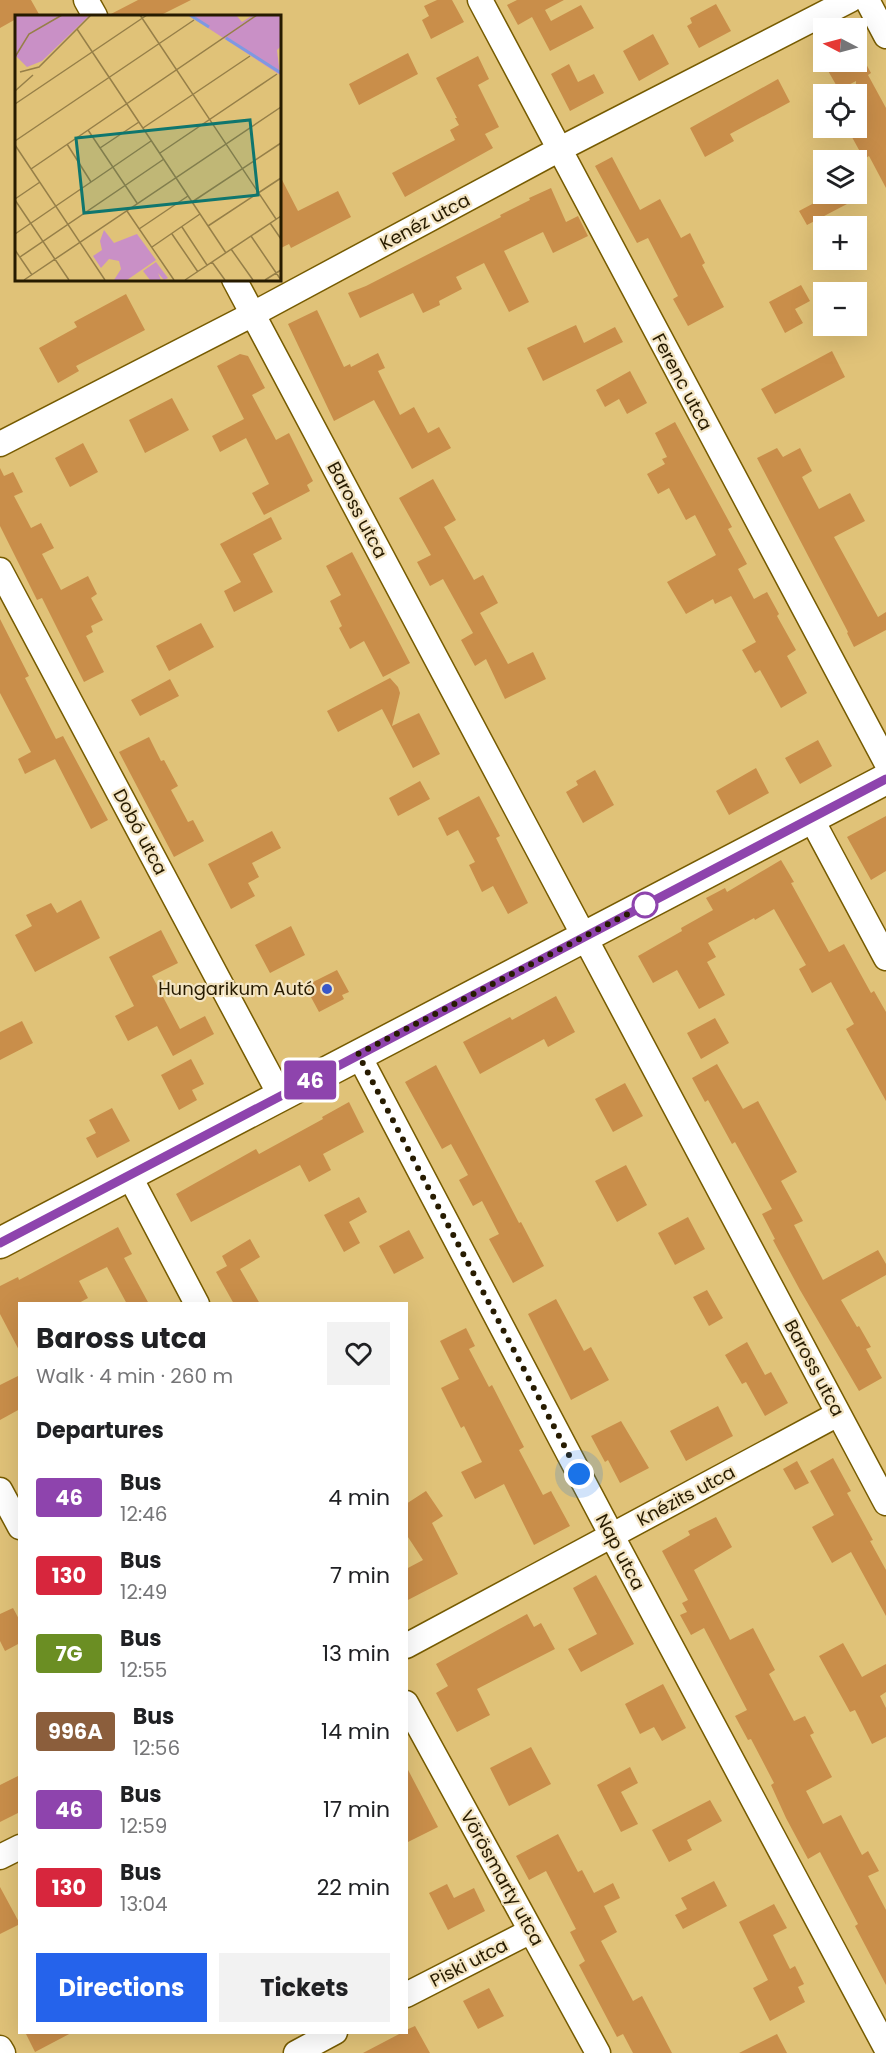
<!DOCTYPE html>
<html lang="en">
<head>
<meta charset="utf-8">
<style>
	body { margin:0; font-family:Poppins,sans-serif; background:#f2f2f2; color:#202124; height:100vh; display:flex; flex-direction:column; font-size:22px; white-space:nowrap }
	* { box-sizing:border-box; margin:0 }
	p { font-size:20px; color:#757577 }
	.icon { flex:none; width:33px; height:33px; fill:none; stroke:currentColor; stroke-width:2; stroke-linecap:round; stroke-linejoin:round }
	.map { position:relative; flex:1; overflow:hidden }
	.panel { position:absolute; left:18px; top:1302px; width:390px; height:732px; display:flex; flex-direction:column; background:#fff; border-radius:0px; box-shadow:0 6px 24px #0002 }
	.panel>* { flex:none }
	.badge { padding:0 12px; border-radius:4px; font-size:21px; line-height:39px }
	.needle { width:39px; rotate:276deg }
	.fabs { position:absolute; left:813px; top:18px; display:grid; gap:12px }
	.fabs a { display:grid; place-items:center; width:54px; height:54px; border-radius:0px; background:#fff; box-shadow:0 6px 24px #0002; font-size:30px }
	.you { position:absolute; width:30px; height:30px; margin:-15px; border:4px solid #fff; border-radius:50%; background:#1a73e8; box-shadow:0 0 0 9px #1a73e833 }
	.map>.badge { position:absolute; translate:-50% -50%; box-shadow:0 0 0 3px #fff }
	h2 { padding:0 18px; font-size:22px; line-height:54px }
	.round { display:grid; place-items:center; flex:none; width:63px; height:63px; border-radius:0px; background:#f2f2f2 }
	.summary { display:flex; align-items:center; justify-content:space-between; height:102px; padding:0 18px }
	h1 { font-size:28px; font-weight:700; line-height:45px }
	.action { display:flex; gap:12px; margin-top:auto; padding:12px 18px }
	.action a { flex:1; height:69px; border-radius:0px; background:#2563eb; color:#fff; font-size:24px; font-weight:700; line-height:69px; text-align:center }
	.action a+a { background:#f2f2f2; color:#202124 }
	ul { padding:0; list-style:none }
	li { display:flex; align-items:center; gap:18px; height:78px; padding:0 18px }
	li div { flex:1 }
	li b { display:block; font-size:22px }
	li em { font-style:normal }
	li .badge { min-width:66px; font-weight:700; text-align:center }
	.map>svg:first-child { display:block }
	.building { fill:#c98e4a }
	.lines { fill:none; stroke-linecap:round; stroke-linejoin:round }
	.minor-casing { stroke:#765b01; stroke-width:27 }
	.tertiary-casing { stroke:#765b01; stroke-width:33 }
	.minor { stroke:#fff; stroke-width:24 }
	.tertiary { stroke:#fff; stroke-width:30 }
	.line-casing { stroke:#fff; stroke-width:14 }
	.line { stroke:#8e44ad; stroke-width:9 }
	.walk { stroke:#271b00; stroke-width:6; stroke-dasharray:0 10.8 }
	.stop-dot { fill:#fff; stroke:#8e44ad; stroke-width:3 }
	.poi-dot { fill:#3857c8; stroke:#f3e4c1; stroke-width:2 }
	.labels { text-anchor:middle; stroke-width:4.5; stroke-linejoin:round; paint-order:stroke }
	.street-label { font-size:18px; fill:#271b00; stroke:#f3e4c1 }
	.poi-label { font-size:18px; fill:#271b00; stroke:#f3e4c1; text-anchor:end }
	.inset-river { fill:none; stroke:#7e99e1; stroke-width:3 }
	.inset-road { fill:none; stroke:#967f48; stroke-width:1.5 }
	.view { fill:#0f766e; fill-opacity:0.15; stroke:#0f766e; stroke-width:3 }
	.inset-edge { fill:none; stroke:#271b00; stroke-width:3 }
</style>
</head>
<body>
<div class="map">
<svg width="886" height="2053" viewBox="0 0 886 2053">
	<rect width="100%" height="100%" fill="#e0c278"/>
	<path class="building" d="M0 0H31L40 16H16V19L0 28Z
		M138 0H191L159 16H109V15Z
		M437 0H452L464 22 431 39 422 20 429 16 424 6Z
		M517 0H564L545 10 551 21 581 5 594 28 550 51 532 17 518 25 507 5Z
		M716 4 731 31 699 48 687 26 692 23 690 18Z
		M653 34 669 64 639 81 623 51Z
		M856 52 861 62H865L871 73 868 75 886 108V188L869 156 864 159 847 128H856V81L839 90 823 62H856Z
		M408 53 418 74 359 105 349 84Z
		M478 56 489 79 478 85 499 127 485 134 493 148 405 197 392 173 455 140 450 130 459 125 455 118H457L436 78Z
		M569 64 578 82 594 74 604 93 570 111 551 74Z
		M778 79 790 102 730 134 734 141 705 157 690 128Z
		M612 157 640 210 660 199 681 238 690 233 705 263 702 265 724 307 688 326 673 299 678 296 648 238 637 243 595 166Z
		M279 174 298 211 338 191 351 217 291 248 289 244 279 249Z
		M551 188 566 222 578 216 588 236 553 253 543 232 504 251 529 302 509 312 484 263 456 277 462 289 439 301 440 305 423 313 413 293 360 318 348 293 366 286 501 217 500 215 530 200 529 198Z
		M831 194H866L807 225 799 211Z
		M801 285 810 301 795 309 803 323 785 333 769 302Z
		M126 294 145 330 76 366 79 371 58 383 39 348 77 327 74 322Z
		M317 310 344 367 350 364 351 367 378 353 385 368 378 371 400 415 414 407 428 433 439 427 451 448 412 469 374 400 334 421 288 324Z
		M576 325 584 343 615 327 623 342 543 381 527 348Z
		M832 351 845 377 775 414 761 389Z
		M240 354 248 356 265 388 252 395 276 440 289 433 313 481 307 485 310 491 264 515 252 493 269 484 246 438 220 452 212 436 244 419 217 366Z
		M630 371 647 403 627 414 619 399 605 407 596 390Z
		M172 398 189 430 145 453 129 420Z
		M675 422 732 527 728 529 747 564 738 569 754 599 767 592 779 614 777 616 796 650 787 656 807 693 781 708 760 670 755 673 742 650 756 642 731 596 715 604 713 599 686 614 667 582 716 555 695 515 686 520 669 488 658 494 647 474 665 464 662 459 667 457 655 433Z
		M83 443 98 472 70 487 55 458Z
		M777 448 783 457 800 448 812 471 802 477 819 509 850 493 865 521 834 537 878 617 886 612V630L854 647 847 633 848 632 757 458Z
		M0 468 4 476 13 472 23 492 14 496 31 528 41 523 54 548 42 554 61 590 88 576 97 594 91 598 103 620 91 626 93 632 86 636 104 672 84 682 42 598 37 600 0 526Z
		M433 479 456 520 444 527 474 580 483 575 498 603 480 613 508 664 533 652 546 679 505 699 486 659 475 666 461 640 473 633 443 579 430 586 417 562 431 555 399 498Z
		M271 517 282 539 253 554 273 592 234 612 224 591 241 582 220 544Z
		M352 552 410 663 383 677 364 641 350 649 339 628 342 626 330 601 341 595 326 566Z
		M0 619 29 676 25 678 56 739 63 736 108 820 91 829 55 759 25 774 18 759 31 752 0 693Z
		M201 623 214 647 169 671 156 646Z
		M390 678 398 687 400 693 392 726 419 713 440 754 413 768 382 709 338 732 327 711Z
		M170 679 179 696 140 716 131 700Z
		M149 737 161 761 164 760 178 786 171 790 188 822 193 820 204 841 174 857 119 752Z
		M818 740 832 766 800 784 785 758Z
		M756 768 769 793 729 815 716 791Z
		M595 770 614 805 583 823 566 792 578 785 576 781Z
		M420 781 430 799 398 816 389 798Z
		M479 796 500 836 496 838 528 903 508 914 493 886 482 892 469 865 475 862 458 830 447 836 438 818Z
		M886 816V871L871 880 847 837Z
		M272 831 281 848 252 863 259 877 248 883 255 896 231 909 208 864Z
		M781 860 794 882 791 883 829 952 844 944 871 993 874 991 886 1012V1101L846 1029 854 1024 831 982 812 993 799 969 806 965 774 909 755 920 754 918 708 943 716 957 707 962 725 995 699 1009 677 970 653 983 638 956 682 931 681 928 713 910 706 898 725 888 727 892Z
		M81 900 100 938 35 972 15 935 32 926 26 915 51 903 57 913Z
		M291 926 305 955 270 973 255 945Z
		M161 930 178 963 152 976 180 1029 205 1016 214 1034 173 1056 157 1026 128 1041 115 1016 134 1006 109 957Z
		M337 970 349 992 342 995 344 999 319 1012 305 986Z
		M556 996 575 1032 548 1047 544 1039 480 1074 463 1042 510 1017 512 1020Z
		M715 1018 729 1043 701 1059 687 1033Z
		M22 1021 33 1043 0 1060V1032Z
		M191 1059 204 1084 192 1090 197 1100 179 1110 161 1075Z
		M717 1064 743 1109 758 1101 797 1172 781 1181 803 1221 794 1225 823 1280 878 1250 886 1264V1275L841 1300 857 1327 859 1326 871 1347 866 1349 882 1378 859 1391 800 1290 773 1240 775 1239 762 1214 772 1209 735 1142 732 1144 708 1100 705 1102 692 1078Z
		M436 1065 519 1223 521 1222 544 1266 513 1283 489 1239 499 1234 482 1201 473 1206 459 1180 468 1175 451 1144 442 1149 405 1082Z
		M625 1083 643 1116 613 1132 595 1099Z
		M349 1102 364 1132 323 1154 331 1170 309 1182 300 1165 191 1222 176 1194 256 1149 259 1154 323 1119 322 1117Z
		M112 1108 130 1141 97 1158 86 1138 96 1133 89 1120Z
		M626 1165 647 1205 617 1222 595 1181Z
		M359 1197 367 1212 349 1222 360 1243 344 1252 324 1215Z
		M688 1217 705 1249 675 1265 658 1233Z
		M118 1227 132 1254 124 1258 149 1304H127L107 1267 79 1281 88 1298 77 1304H20V1352L0 1314V1286L18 1277 19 1280Z
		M409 1230 424 1258 394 1274 379 1246Z
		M250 1239 260 1257 240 1269 260 1304H234L216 1272 227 1266 222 1256Z
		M707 1290 723 1318 709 1326 693 1297Z
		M556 1299 584 1351 591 1347 609 1380 571 1400 528 1314Z
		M466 1328 475 1346 469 1349 489 1387 492 1385 524 1447 519 1450 543 1495 551 1491 570 1526 534 1545 504 1484 475 1499 461 1472 482 1462 464 1426 461 1428 441 1388 459 1379 440 1341Z
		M747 1342 765 1375 771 1372 788 1403 765 1416 746 1382 742 1384 725 1355Z
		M20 1375V1409L0 1420V1385Z
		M718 1406 733 1436 686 1461 670 1431Z
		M621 1421 649 1468 620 1483 608 1460 605 1462 591 1436Z
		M833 1458 851 1491 847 1493 873 1540 870 1541 886 1570V1616L851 1552 832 1563 812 1527 834 1515 810 1471Z
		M797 1461 809 1483 795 1490 783 1469Z
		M426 1491 443 1516 432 1523 458 1574 406 1601V1569L423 1560 406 1534V1504Z
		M716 1517 732 1547 694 1570 730 1640 753 1628 775 1670 769 1674 794 1721 805 1716 814 1733 810 1735 832 1777 806 1791 823 1824 841 1815 862 1855 868 1851 879 1871 868 1876 886 1910V1985L855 1926 858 1924 820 1852 808 1859 786 1818 771 1785 774 1783 751 1739 748 1740 735 1716 747 1710 704 1628 691 1635 680 1615 687 1612 682 1603 688 1600 662 1551 690 1535 688 1531Z
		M596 1575 634 1644 581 1672 568 1649 597 1634 573 1588Z
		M13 1608 20 1621V1643L5 1651 0 1641V1614Z
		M527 1614 534 1627 541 1623 555 1649 477 1689 490 1715 457 1732 436 1693 448 1686 436 1664Z
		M843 1643 862 1677 886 1664V1692L880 1696 886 1708V1737L872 1744 855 1710 850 1712 819 1656Z
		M663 1684 686 1728 662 1741 654 1727 640 1734 625 1704Z
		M531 1747 551 1784 509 1806 490 1768Z
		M406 1766 438 1827 406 1843Z
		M630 1767 638 1783 621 1792 638 1824 621 1832 597 1785Z
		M20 1775V1812L0 1822V1785Z
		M710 1800 722 1821 687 1840 692 1850 669 1862 652 1830Z
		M558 1834 578 1872 582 1870 594 1893 613 1883 620 1898 604 1906 617 1932 601 1941 633 2001 642 1996 672 2053H633L623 2034 617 2037 579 1965 585 1961 570 1932 576 1929 546 1871 529 1880 516 1856Z
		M714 1881 727 1906 683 1929 675 1915 687 1909 681 1898Z
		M447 1884 454 1898 474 1888 485 1911 448 1930 429 1893Z
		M0 1887 20 1924 0 1934Z
		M774 1904 787 1928 773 1935 790 1969 795 1966 804 1984 798 1987 805 2002 770 2021 753 1988 768 1980 739 1922Z
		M489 1988 504 2016 478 2029 463 2001Z
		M415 2026 430 2053H363L403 2032H406V2030Z
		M25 2032H73L35 2052Z
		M777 2034 787 2053H739Z"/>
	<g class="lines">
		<defs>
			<path id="minor" d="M86 0 95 16
				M480 0 886 762
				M867 0 886 36
				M234 279 886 1503
				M0 444 253 314 558 150 850 0
				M0 570 280 1095
				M811 818 886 958
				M358 1054 612 1536 886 2048
				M129 1175 197 1304
				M0 1490 20 1527
				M406 1646 838 1414
				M406 1703 598 2053
				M0 1857 20 1847
				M406 1995 531 1931
				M0 2048 3 2053
				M296 2053 335 2032"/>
			<path id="tertiary" d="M0 1243 886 779"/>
		</defs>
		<use href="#minor" class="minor-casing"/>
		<use href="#tertiary" class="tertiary-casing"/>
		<use href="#minor" class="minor"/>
		<use href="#tertiary" class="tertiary"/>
	</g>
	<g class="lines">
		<defs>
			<path id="line" d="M0 1243 886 779"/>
		</defs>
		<use href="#line" class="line-casing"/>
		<use href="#line" class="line"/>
		<path class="walk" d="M579 1474 358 1054 645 905"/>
	</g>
	<circle class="stop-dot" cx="645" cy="905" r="12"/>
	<circle class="poi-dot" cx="327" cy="989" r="6"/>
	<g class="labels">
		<g class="street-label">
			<text transform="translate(425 222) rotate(-28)" y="6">Kenéz utca</text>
			<text transform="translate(682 382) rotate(62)" y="6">Ferenc utca</text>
			<text transform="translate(357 510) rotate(62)" y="6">Baross utca</text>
			<text transform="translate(140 832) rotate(62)" y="6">Dobó utca</text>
			<text transform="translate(814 1368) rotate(62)" y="6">Baross utca</text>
			<text transform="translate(686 1496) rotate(-28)" y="6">Knézits utca</text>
			<text transform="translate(620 1552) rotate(62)" y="6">Nap utca</text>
			<text transform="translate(502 1878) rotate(61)" y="6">Vörösmarty utca</text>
			<text transform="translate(469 1963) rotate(-27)" y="6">Piski utca</text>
		</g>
		<g class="poi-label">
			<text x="315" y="995">Hungarikum Autó</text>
		</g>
	</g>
	<g transform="translate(15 15)">
		<rect width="266" height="266" fill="#e0c278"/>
		<path d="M0 0H75L27 46 12 52 0 40ZM173 0H221L227 7 238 0H265V32L262 35 265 60ZM89 215 99 228 122 219 141 245 112 265H99L106 254 104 246 94 244 86 253 78 241 87 235 85 226ZM141 247 153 263 149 265 143 258 146 265H135L128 256Z" fill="#c990c6"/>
		<path class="inset-river" d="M175 0 194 12M211 23 266 58"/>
		<path class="inset-road" d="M125 0 261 204M62 14 211 238M0 42 14 19 47 0M5 57 24 52 76 0M0 76 18 60M0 89 132 0M128 113 235 41M73 115 122 188M0 126 179 5M52 129 76 167M0 130 90 265M85 133 124 107M145 138 262 59M16 154 242 0M0 184 25 167M0 185 54 265M177 187 266 128M112 196 159 265M255 208 266 224M193 211 266 163M167 212 192 250M124 214 173 181M0 219 136 126M157 219 183 257M236 221 266 265M137 232 185 199M216 234 238 265M0 235 17 260M5 242 149 144M197 247 210 265M9 265 266 92M170 265 266 201M250 265 266 255"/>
		<path class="view" d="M235 105 243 180 69 198 61 123Z"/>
		<rect width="266" height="266" class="inset-edge"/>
	</g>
</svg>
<div class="fabs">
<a><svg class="needle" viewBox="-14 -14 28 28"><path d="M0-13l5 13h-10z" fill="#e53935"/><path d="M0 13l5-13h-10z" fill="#757577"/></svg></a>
<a><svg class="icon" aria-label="locate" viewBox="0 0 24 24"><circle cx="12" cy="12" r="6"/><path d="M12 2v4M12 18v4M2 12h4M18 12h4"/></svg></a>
<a><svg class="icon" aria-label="layers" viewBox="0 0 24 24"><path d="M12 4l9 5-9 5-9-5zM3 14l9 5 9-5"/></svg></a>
<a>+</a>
<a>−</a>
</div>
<div class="you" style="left:579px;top:1474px"></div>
<b class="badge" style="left:310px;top:1080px;background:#8e44ad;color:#fff">46</b>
<section class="panel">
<div class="summary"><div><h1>Baross utca</h1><p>Walk · 4 min · 260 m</p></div><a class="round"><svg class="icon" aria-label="heart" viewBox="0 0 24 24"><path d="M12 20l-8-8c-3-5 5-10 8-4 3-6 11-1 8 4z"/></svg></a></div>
<h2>Departures</h2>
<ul>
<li><span class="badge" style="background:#8e44ad;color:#fff">46</span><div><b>Bus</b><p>12:46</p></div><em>4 min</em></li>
<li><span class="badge" style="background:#d7263d;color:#fff">130</span><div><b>Bus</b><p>12:49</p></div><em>7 min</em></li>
<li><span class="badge" style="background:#6b8e23;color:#fff">7G</span><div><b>Bus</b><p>12:55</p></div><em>13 min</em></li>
<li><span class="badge" style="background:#8b5e3c;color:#fff">996A</span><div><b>Bus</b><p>12:56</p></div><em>14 min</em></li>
<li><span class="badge" style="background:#8e44ad;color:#fff">46</span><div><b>Bus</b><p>12:59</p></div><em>17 min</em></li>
<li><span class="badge" style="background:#d7263d;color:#fff">130</span><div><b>Bus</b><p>13:04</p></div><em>22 min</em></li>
</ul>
<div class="action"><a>Directions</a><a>Tickets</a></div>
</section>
</div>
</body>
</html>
